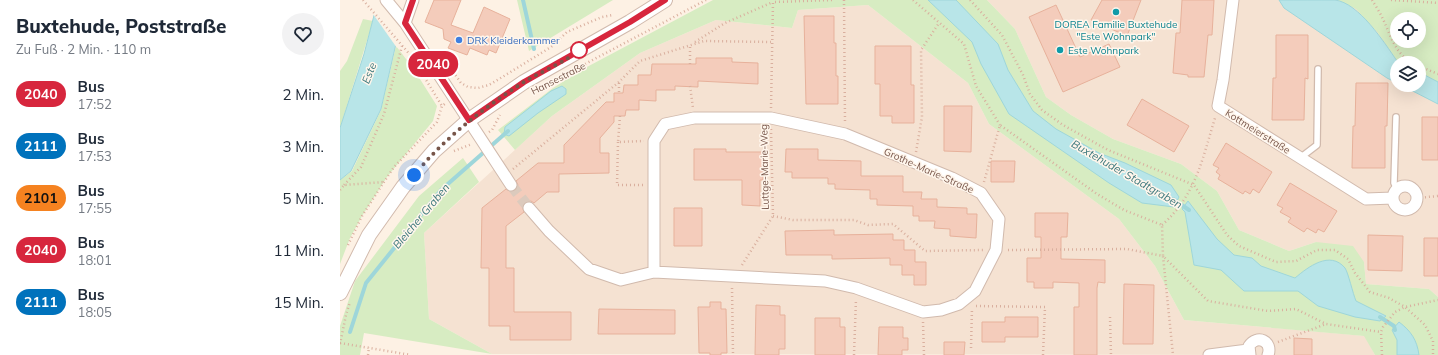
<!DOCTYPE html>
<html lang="de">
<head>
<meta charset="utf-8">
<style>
	body { margin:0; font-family:Mulish,sans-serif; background:#f2f2f3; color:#1f2937; height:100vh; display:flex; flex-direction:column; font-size:15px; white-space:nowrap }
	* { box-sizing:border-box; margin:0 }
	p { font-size:13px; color:#747a83 }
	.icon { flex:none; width:22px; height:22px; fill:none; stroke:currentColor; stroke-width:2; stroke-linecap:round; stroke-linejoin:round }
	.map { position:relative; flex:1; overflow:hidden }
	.panel { display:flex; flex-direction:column; background:#fff; width:340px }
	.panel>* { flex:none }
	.badge { padding:0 8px; border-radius:13px; font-size:14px; line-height:26px }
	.controls { position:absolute; left:1050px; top:12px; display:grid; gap:8px }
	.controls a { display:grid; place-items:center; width:36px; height:36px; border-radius:50%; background:#fff; box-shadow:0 4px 16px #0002; font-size:20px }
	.you { position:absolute; width:20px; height:20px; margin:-10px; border:3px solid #fff; border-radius:50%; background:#1a73e8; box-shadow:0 0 0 6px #1a73e833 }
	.map>.badge { position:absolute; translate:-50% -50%; box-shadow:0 0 0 2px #fff }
	.round { display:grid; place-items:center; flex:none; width:42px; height:42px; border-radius:21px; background:#f2f2f3 }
	.overview { display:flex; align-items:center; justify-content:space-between; height:68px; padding:0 16px }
	h1 { font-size:19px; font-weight:800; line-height:30px }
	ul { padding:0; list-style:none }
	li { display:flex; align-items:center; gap:12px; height:52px; padding:0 16px }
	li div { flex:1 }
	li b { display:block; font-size:15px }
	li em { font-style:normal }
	li .badge { min-width:44px; font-weight:700; text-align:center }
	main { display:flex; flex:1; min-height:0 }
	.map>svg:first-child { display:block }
	.residential { fill:#f5e2d2; fill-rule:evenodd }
	.green { fill:#d7ecc2; fill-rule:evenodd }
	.water { fill:#b8e5e8; stroke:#9ed6da }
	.pier { fill:#fdf1e4 }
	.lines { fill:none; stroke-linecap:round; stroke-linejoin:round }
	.stream { stroke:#9ed6da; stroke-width:4 }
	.building { fill:#f4ccbb; stroke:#e7b19b }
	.minor-tunnel { stroke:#dccabd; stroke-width:11; stroke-dasharray:11 5.5; stroke-linecap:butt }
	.service-casing { stroke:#d1baad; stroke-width:8 }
	.minor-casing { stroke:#d1baad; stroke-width:13 }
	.tertiary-casing { stroke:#d1baad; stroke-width:16 }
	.path { stroke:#d9af9e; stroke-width:2.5; stroke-dasharray:1 3; stroke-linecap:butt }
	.service { stroke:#fff; stroke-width:5.5 }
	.minor { stroke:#fff; stroke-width:11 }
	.tertiary { stroke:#fff; stroke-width:14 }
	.line-casing { stroke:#fff; stroke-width:9 }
	.line { stroke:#d7263d; stroke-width:6 }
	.walk { stroke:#775549; stroke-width:4; stroke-dasharray:0 7.2 }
	.culture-dot { fill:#0f9aa8; stroke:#fff6ec; stroke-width:1.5 }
	.shop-dot { fill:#3f7fe0; stroke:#fff6ec; stroke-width:1.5 }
	.stop-dot { fill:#fff; stroke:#d7263d; stroke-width:2 }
	.labels { text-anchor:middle; stroke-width:3; stroke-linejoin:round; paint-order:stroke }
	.culture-label { font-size:10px; fill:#0d838f; stroke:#fff6ec }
	.shop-label { font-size:10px; fill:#366cbe; stroke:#fff6ec; text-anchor:start }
	.street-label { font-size:10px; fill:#775549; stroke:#fff6ec }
	.water-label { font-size:11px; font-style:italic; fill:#3c787d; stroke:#fff6ec }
</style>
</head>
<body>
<main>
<section class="panel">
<div class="overview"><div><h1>Buxtehude, Poststraße</h1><p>Zu Fuß · 2 Min. · 110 m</p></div><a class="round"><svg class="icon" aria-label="heart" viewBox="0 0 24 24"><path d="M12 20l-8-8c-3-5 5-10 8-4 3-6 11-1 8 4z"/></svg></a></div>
<ul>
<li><span class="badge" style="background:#d7263d;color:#fff">2040</span><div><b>Bus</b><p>17:52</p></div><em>2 Min.</em></li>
<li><span class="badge" style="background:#0072bc;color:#fff">2111</span><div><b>Bus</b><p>17:53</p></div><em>3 Min.</em></li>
<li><span class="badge" style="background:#f58220;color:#111">2101</span><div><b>Bus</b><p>17:55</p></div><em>5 Min.</em></li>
<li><span class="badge" style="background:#d7263d;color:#fff">2040</span><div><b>Bus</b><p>18:01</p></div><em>11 Min.</em></li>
<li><span class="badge" style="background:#0072bc;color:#fff">2111</span><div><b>Bus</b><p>18:05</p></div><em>15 Min.</em></li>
</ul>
</section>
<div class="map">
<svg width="1098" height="355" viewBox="0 0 1098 355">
	<rect width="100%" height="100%" fill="#fdf1e4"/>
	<path class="residential" d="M647 0H1098V297L1089 289 1026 284 1024 262 976 242 949 251 899 230 877 191 841 164 773 139 731 115 706 97 675 29ZM1057 19H1079V41H1057ZM1057 63H1079V85H1057Z
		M528 5 628 83 649 124 779 219 815 266 844 320 1025 336 1035 355 152 354 89 319 84 233 212 116 300 53 376 20 452 28 458 10Z"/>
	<path class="green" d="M177 0H273L189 51Z
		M373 0H647L675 29 706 97 731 115 773 139 841 164 877 191 899 230 949 251 976 242 1013 246 1024 262 1026 284 1089 289 1098 297V355H1035L1024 336 844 320 815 266 779 219 649 124 628 83 528 5 458 10 452 28 376 20 300 53 212 116 175 150 158 130 213 88 245 68Z
		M997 0H1098V82L1079 72V63H1061L1057 61 1038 33 1016 9ZM1057 19H1079V41H1057Z
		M23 19 33 21 0 128V71L7 61Z
		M56 46 73 68 97 106 93 121 47 177 22 216 10 238 0 264V180L12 171 41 110Z
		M123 158 139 182 84 233 89 319 152 354 24 333 20 355H0V326L15 281 79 196Z"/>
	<path class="water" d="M38 0H66L41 109 11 171 0 180V128L24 54Z
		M588 0H616L658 44 668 70 693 111 716 129 759 153 785 163 831 185 839 197 834 207 802 203 769 183 669 114 641 64 632 42Z
		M939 0C958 0 977 0 995 0 1019 3 1044 42 1057 61L1061 63H1057V83L1047 78 944 8Z
		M1079 72 1098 82V104L1061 85H1079Z
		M222 86 226 89V94L198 113 169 136 164 134 165 127 211 91Z
		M848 201 877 239 894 255 912 258 921 266 955 278C968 267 990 250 1005 268 1008 272 1013 294 1016 301L1046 316 1040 321 1015 317 978 306 958 291H904L881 270 854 265 845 212 842 209Z
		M1059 322C1071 331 1077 340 1079 355H1057V340L1052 330Z"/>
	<path class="pier" d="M36 0H68L57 48 33 14Z"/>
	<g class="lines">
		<path class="stream" d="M183 0 194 49
			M833 199 849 210
			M1040 317 1054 326 1055 330
			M10 332 26 283 101 190 168 131"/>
	</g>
	<path class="building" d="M94 0H121L111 25 133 33 144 7 170 19 156 53 149 50 147 55 130 48 127 55 108 48 111 42 104 39 103 29 85 22Z
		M762 0H801L787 36 751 20Z
		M842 0H874L872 35H868L864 77H848V75L833 73 836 33H840Z
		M716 5 740 57 769 44 780 67 723 92 689 17Z
		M464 16H494V43H496V76H498V104H466Z
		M936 35H968V79L965 78 964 120H932L933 78H936Z
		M535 46H571V85H574V123H552V116H540V84H535Z
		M356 58H392V62L418 63V84L358 81V87L335 86V90H316V101L299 100V110H286L285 116H274V122L260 138V153H269V173L219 174V192H207L194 203 191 201 185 202 182 206 184 212 166 226V268H174V312H231V340H170V326H149V268H141L142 208 166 189 171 192 175 191 178 185 176 181 198 163H224V145L266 102H274V93H283L284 85H298V75H311L312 64H356Z
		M1016 83H1048L1047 126H1045V168H1012L1013 126H1015Z
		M802 99 849 126 834 152 787 125Z
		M604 106H632L631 152 604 151Z
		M1082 117H1098V160H1082Z
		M886 143 932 172 919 193 913 189 910 194 905 191 903 194 878 179 880 175 876 172 879 168 873 165Z
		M354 149H386V152H423V180H420V206L402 205V180H354Z
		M446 149H478V160L521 161V176H563V192H582L581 199H597V207L627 208V214H637L636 238 610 236V229L594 228 595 221H579V216H573V206L537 205V199H530V190L495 189V184H488V178H452V172H445Z
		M651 161H675L674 182H651Z
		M950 183 997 211 984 232 978 229 976 233 967 228 964 232 948 222 951 218 940 212 943 208 937 205Z
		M334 208H362V246H334Z
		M695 213H728L727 237H721V259L765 260V283L758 282 757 288V355H734V307H739V283L713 282V288H694V282H687V258H701V237H695Z
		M494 230V235L553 234V240H564V250H575V262H586V285H574V275H562V265H550V258L492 259V255H446L445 231Z
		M1028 235 1063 236 1062 271 1028 270Z
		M1084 238H1098V276H1084Z
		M784 284 814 285 813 344H783Z
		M370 302H381V309H386L387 353H381V355H370V353H359L358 307H370Z
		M416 305 440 306V315H445V349H439V355H415Z
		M259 309 335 310V334H258Z
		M665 317H698V337H665V342H642V322H665Z
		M475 318H500V327H505V355H475Z
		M539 327H563V338H568V350H562V355H538Z
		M954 338 972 339V355H954Z
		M604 342H625L624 355H604Z"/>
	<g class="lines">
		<path class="minor-tunnel" d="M171 185 189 208"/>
		<defs>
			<path id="service" d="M1056 117 1054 183 1057 190
				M960 158 977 145 978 69"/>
			<path id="minor" d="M46 0 65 23 171 185
				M893 0 883 80 878 106 1026 199 1053 198
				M65 23 73 0
				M1053 198a12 12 0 1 1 24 0a12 12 0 1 1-24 0Z
				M189 208 209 231 249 269 281 280 314 272 485 281 516 288 583 312 601 310 619 304 635 291 656 250 659 219 641 193 612 178 505 134 431 118H354L325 124 314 141V272
				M869 355 908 350
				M910 355 909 346C917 334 933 341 928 355"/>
			<path id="tertiary" d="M0 293 29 235 63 187 94 151 129 120 184 82 290 22 325 0"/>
		</defs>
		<use href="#service" class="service-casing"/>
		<use href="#minor" class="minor-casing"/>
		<use href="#tertiary" class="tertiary-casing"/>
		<path class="path" d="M23 0 72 57
			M504 0 505 123
			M573 0 624 44 636 86 660 125
			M630 0 662 35 683 75 690 94 702 110 723 125 768 150 854 185 887 235 899 246 936 262 956 261 977 250H995L1008 259 1015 273 1030 292 1049 298 1065 307 1085 325 1093 341V355
			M1032 0C1035 5 1039 11 1042 17 1050 33 1055 55 1073 63
			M1051 0 1098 3
			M355 42 385 23 433 2
			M104 59 121 83 128 87 138 88 149 85 164 76 211 47 227 32 262 17 273 15
			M245 64 366 0
			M350 64V45
			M1079 66 1098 74
			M80 70 102 106
			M279 83V93
			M350 86 353 108
			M431 108 433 2 494 0
			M280 116 278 142 304 141
			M149 132 152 130 160 115
			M278 142 277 185H303
			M114 151 132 144
			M576 152 582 117 581 50 599 23
			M173 169 279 82 300 61 364 41 431 42
			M644 182 660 125 757 194 784 210 822 225 823 256 868 301 928 311 956 309 986 324 1041 332
			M4 185 21 167 44 114 62 46
			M0 190 4 185 44 182
			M1077 198 1098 196
			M433 216 453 220H514L528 225 553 224 585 251 643 250
			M822 225C856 195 862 160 875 118
			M8 245 22 216 44 182 54 167 97 122 102 106 106 103
			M668 250 787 249 823 256 833 355
			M402 265 433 216 431 129
			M392 288 393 355
			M636 306 705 307 703 355
			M770 317 771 355
			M583 322 584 355
			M938 342 986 324
			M0 343 71 355
			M0 344 6 315 10 302
			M631 348 632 308
			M28 355 29 347
			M514 355 516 299
			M1042 355 1041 332 1043 327 1055 312 1065 307 1098 300"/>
		<use href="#service" class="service"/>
		<use href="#minor" class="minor"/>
		<use href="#tertiary" class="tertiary"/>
	</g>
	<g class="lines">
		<defs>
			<path id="line" d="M73 0 65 23 129 120 184 82 290 22 325 0"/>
		</defs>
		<use href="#line" class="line-casing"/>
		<use href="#line" class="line"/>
		<path class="walk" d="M74 175C105 138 143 108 184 82 200 72 226 62 239 50"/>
	</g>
	<g class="culture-dot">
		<circle cx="776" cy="12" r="4"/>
		<circle cx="720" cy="50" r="4"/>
	</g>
	<circle class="shop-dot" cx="119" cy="40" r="4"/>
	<circle class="stop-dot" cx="239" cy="50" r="8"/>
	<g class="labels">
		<g class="culture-label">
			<text x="776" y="28">DOREA Familie Buxtehude<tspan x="776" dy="12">"Este Wohnpark"</tspan></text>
			<text x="728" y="54" text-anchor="start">Este Wohnpark</text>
		</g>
		<g class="shop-label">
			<text x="127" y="44">DRK Kleiderkammer</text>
		</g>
		<g class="street-label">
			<text transform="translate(218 78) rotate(-27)" y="4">Hansestraße</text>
			<text transform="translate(918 131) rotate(32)" y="4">Kottmeierstraße</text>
			<text transform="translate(424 167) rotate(-91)" y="4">Luttge-Marie-Weg</text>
			<text transform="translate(589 170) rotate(24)" y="4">Grothe-Marie-Straße</text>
		</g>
		<g class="water-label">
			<text transform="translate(29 73) rotate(-68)" y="4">Este</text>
			<text transform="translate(787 174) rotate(30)" y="4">Buxtehuder Stadtgraben</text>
			<text transform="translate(81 216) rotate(-50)" y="4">Bleicher Graben</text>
		</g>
	</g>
</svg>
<div class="controls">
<a><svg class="icon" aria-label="locate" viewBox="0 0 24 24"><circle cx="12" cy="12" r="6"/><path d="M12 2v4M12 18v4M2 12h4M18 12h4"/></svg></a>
<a><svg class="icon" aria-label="layers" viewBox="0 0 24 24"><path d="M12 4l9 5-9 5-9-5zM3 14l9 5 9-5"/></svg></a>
</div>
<div class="you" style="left:74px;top:175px"></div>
<b class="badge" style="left:93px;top:64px;background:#d7263d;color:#fff">2040</b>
</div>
</main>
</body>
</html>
